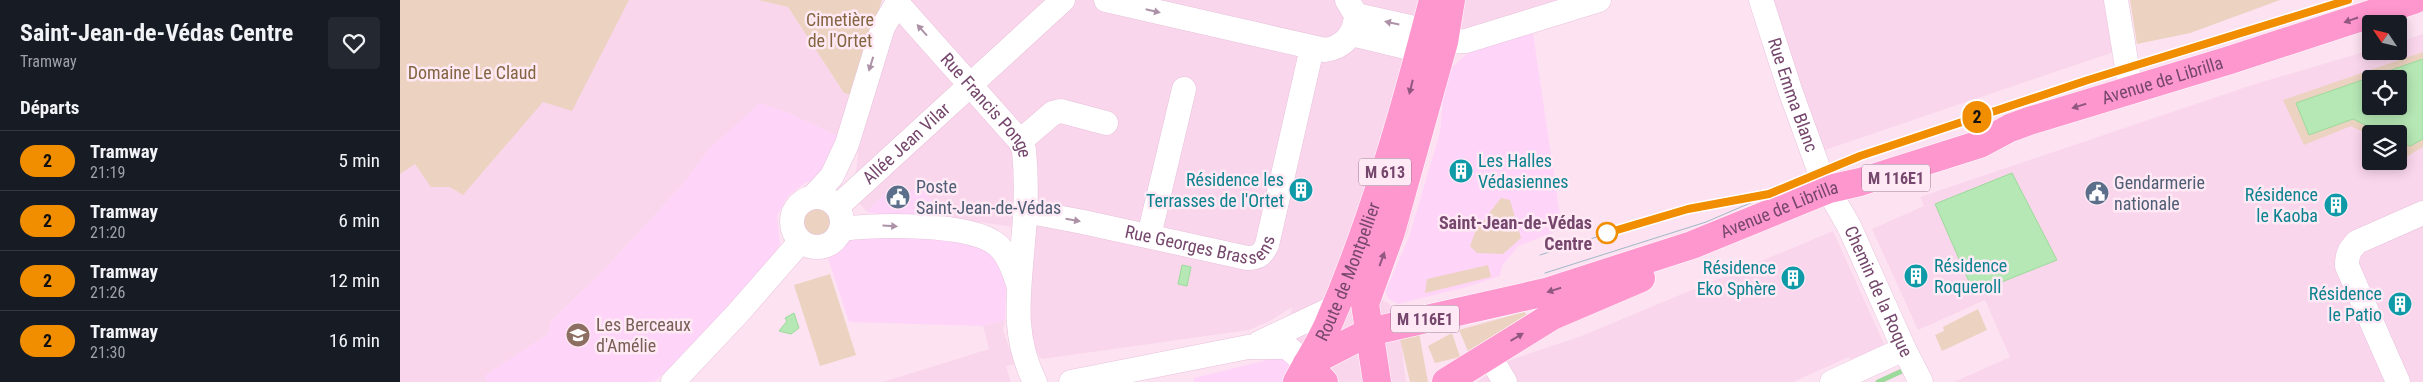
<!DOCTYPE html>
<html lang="fr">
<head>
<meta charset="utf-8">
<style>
	body { margin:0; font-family:"Roboto Condensed",sans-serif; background:#242831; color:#f1f3f6; height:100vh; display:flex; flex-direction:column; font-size:19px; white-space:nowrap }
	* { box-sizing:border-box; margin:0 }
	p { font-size:16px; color:#9ea1a6 }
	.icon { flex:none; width:28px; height:28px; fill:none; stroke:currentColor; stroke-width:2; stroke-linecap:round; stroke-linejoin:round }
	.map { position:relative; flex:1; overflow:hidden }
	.side { display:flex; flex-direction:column; background:#171b24; width:400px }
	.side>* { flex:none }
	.badge { padding:0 10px; border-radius:16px; font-size:18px; line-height:32px }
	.needle { width:32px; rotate:305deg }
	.fabs { position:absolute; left:1962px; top:15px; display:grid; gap:10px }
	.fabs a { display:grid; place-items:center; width:45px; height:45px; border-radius:5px; background:#171b24; box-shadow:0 2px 12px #0003; font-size:25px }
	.map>.badge { position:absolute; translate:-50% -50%; box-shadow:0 0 0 2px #fff }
	h2 { padding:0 20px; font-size:19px; line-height:45px }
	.round { display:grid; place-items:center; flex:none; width:52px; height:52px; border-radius:5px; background:#242831 }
	.headline { display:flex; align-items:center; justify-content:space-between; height:85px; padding:0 20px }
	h1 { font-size:24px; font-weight:700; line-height:38px }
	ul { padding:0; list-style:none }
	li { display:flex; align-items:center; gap:15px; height:60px; padding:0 20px; border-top:1px solid #363941 }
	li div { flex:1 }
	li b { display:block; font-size:19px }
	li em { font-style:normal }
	li .badge { min-width:55px; font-weight:700; text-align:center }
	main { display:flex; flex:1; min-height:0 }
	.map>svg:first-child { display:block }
	.residential { fill:#fad6ec; fill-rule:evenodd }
	.commercial { fill:#fed5f9 }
	.green { fill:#ecd2c0; fill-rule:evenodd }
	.water { fill:#b6e8b5; stroke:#9cda9b; fill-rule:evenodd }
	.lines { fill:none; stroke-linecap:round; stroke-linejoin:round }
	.stream { stroke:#9cda9b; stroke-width:5 }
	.minor-casing { stroke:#e7c2dc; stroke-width:25 }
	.major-casing { stroke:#fff; stroke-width:29 }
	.minor { stroke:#fff; stroke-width:24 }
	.major { stroke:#ff97cf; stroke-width:28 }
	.tram { stroke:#a0b9c7; stroke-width:1 }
	.oneway { fill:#ad91a7 }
	.oneway2 { fill:#915781 }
	.line-casing { stroke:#fff; stroke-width:11 }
	.line { stroke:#f18e00; stroke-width:8 }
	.stop-dot { fill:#fff; stroke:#f18e00; stroke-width:2.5 }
	.labels { text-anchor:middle; stroke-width:5; stroke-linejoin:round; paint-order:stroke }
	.shield { fill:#ffe9f5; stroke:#9f7896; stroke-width:1 }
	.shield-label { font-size:16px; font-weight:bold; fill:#76476d }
	.park-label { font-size:18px; fill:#836540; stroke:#ffe9f5 }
	.street-label { font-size:18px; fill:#76476d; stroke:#ffe9f5 }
	.culture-label { font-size:18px; fill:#0d838f; stroke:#ffe9f5; text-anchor:end }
	.service-label { font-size:18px; fill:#4e5e75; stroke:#ffe9f5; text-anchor:start }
	.stop-label { font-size:18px; font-weight:bold; fill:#76476d; stroke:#ffe9f5; text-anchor:end }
	.education-label { font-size:18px; fill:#785e54; stroke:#ffe9f5; text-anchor:start }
</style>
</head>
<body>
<main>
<section class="side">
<div class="headline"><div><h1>Saint-Jean-de-Védas Centre</h1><p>Tramway</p></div><a class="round"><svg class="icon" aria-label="heart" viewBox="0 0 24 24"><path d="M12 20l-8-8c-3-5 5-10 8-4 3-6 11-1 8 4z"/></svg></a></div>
<h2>Départs</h2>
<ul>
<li><span class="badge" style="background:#f18e00;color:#111">2</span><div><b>Tramway</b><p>21:19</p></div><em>5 min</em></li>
<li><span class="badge" style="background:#f18e00;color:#111">2</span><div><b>Tramway</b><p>21:20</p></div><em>6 min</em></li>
<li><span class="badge" style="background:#f18e00;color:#111">2</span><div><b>Tramway</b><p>21:26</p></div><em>12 min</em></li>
<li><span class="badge" style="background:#f18e00;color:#111">2</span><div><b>Tramway</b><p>21:30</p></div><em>16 min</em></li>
</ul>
</section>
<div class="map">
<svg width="2023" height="382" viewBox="0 0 2023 382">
	<rect width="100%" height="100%" fill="#fde2f1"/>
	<path class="residential" d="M0 0H358L388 7 444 93 452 95 438 136 386 112 310 148 283 184 204 270 151 321 148 334 85 376 88 382H0Z
		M510 0H1061L1008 231 978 297 997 309 1006 382H882L890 367 883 356 892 307 872 320 849 330 642 359 638 355 626 323 632 230 547 217 523 191 493 190 491 188 467 212 460 204 452 208 459 144 494 32Z
		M1064 0H1169L1056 37Z
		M1369 0H1708L1714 52 1416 153Z
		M2023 34V382H1554L1610 357 1585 300 1518 330 1472 229 1524 206 1520 197 1855 84 1971 50 1999 51V42ZM1971 79H1999V106H1971ZM1971 134H1999V161H1971Z
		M1433 231 1485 346 1451 361 1449 357 1393 382H1077L1107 361 1179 337Z
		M605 320 603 330 615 364 606 366 611 382H483L589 349 583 326Z"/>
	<path class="commercial" d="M1133 33 1162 229 1118 246 1102 266 1100 276 1066 287 998 304 989 299 985 292 1009 237 1040 132 1044 89 1052 67 1069 52Z
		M360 103 386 112 438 136 417 178 405 183 390 194 385 201 377 216 380 244 373 255 278 362 254 382H88L84 376 148 334 151 321 204 270 283 184 310 148Z
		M491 187 493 190 523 191 547 217 485 215 467 212Z
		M450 235 576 241 598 252 606 282 605 320 583 326 449 322 428 258 444 248Z
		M883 356 890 367 882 382H794V378Z"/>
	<path class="green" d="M0 0H229L172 111 143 102 63 195 50 187H31L15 164 0 174Z
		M358 0H482L452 95 444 93 388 7Z
		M1730 0H1880L1790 33 1737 44Z
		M2023 52V147L2008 156 1999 151V134H1971V136L1951 126 1904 145 1883 100ZM1971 79H1999V106H1971Z
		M1101 198 1110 200 1121 238 1103 254 1077 253 1070 246 1076 230Z
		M403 222a14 14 0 1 1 28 0a14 14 0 1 1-28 0Z
		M1088 265 1091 277 1025 293 1027 279Z
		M430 274 456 355 420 366 394 285Z
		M1578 309 1587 330 1542 351 1535 335 1544 331 1543 327Z
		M1124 312 1127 315 1068 351 1059 330Z
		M1019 333 1028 382H1010L1000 339Z
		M1052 333 1060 357 1035 363 1028 346Z"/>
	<path class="water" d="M2023 59V139L2010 146 1999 141V134H1984L1953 119 1909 135 1896 103ZM1971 79H1999V106H1971Z
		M1612 173 1657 260 1574 293 1535 204Z
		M782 265 791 267 787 286 778 284Z
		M394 313 399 328 391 334 379 331 387 321 385 318Z"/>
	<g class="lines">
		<path class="stream" d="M1478 382 1502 371"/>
		<defs>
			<g id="minor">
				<path d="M706 0 925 50C944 47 955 35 956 15L947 0"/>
				<path id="s1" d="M1361 0 1390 90 1423 181 1449 226 1504 349 1521 382"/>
				<path d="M1716 0 1729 79"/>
				<path id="s2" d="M498 4 620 141 624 150C627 180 626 212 623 242 619 294 611 334 635 382"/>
				<path d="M952 34 1006 47 1023 40 1010 27 956 15"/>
				<path d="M1044 42 1066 41 1199 0"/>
				<path d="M620 141 653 113 661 111 706 123"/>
				<circle cx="417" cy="222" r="25"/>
				<path d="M413 197 432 176 447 144 483 27 499 0"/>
				<path id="s3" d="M437 207 663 0"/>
				<path id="s4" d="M625 211 683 222 847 258C858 258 862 255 867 245L912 48"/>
				<path d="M441 229C476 225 568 222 596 244 607 252 614 271 618 284"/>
				<path d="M749 236 784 89"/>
				<path d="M859 343 935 307"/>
				<path d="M1080 360 1093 362 1105 382"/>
				<path d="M273 382 338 313 400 242"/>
				<path d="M671 382 848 347H887L907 364"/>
				<path d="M1432 382 1504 349"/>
				<path d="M1998 382 1947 266C1947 255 1949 250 1957 242L2023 213"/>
			</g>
			<g id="major">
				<path id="s5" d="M907 364 969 332 1146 292 1292 245 1429 189 1460 182 1580 144 1610 128 1629 121 1830 60 2014 0"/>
				<path d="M907 364 924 382"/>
				<path id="s6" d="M897 382C907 363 919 345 928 325 973 221 1005 110 1033 0"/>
				<path d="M977 382 965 304 991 232 1044 42 1051 0"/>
				<path d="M1046 382 1152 316 1241 278"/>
			</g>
		</defs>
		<use href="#minor" class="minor-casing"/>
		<use href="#major" class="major-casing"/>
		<use href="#minor" class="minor"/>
		<use href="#major" class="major"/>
		<path class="tram" d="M1140 255 1272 213 1352 198
			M1145 273 1306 222 1460 156 1688 80 1948 0"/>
	</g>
	<defs><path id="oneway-solid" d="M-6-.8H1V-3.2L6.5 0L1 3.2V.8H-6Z" transform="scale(1.25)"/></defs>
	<g class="oneway">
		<use href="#oneway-solid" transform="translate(753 11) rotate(13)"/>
		<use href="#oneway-solid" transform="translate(992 23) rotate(-168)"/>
		<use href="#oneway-solid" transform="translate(522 30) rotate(-132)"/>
		<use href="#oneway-solid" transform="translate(471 64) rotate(107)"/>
		<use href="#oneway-solid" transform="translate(673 220) rotate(10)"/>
		<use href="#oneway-solid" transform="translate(490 226) rotate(4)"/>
	</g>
	<g class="oneway2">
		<use href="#oneway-solid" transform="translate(1951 20) rotate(161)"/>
		<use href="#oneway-solid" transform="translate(1011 87) rotate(104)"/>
		<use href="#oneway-solid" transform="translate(1679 106) rotate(163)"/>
		<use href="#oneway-solid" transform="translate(982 259) rotate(-70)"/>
		<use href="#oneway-solid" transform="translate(1154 290) rotate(162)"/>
		<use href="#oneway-solid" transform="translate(1117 337) rotate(-31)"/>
	</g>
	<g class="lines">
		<defs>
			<path id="line" d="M1207 233 1288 209 1369 194 1460 156 1688 80 1948 0"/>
		</defs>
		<use href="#line" class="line-casing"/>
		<use href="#line" class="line"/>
	</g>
	<defs>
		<symbol id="building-disc" viewBox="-11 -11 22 22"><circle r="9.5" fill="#0f9aa8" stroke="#ffe9f5"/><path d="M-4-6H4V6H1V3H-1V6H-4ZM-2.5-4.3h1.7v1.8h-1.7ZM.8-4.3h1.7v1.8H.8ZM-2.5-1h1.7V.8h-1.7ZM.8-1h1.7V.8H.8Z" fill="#fff"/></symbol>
		<symbol id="civic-disc" viewBox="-11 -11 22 22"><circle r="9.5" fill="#5c6f8a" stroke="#ffe9f5"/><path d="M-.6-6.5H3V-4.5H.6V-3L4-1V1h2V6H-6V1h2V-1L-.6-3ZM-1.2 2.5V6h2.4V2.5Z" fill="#fff"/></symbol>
		<symbol id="school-disc" viewBox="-11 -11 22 22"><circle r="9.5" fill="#8d6e63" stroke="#ffe9f5"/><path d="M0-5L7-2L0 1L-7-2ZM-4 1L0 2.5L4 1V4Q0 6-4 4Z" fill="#fff"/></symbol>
	</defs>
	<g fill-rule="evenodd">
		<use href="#building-disc" x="1047" y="157" width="28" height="28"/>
		<use href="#building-disc" x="887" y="176" width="28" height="28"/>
		<use href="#civic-disc" x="1683" y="179" width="28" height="28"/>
		<use href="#civic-disc" x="484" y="183" width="28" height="28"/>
		<use href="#building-disc" x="1922" y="191" width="28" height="28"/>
		<use href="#building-disc" x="1502" y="262" width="28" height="28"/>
		<use href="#building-disc" x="1379" y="264" width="28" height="28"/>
		<use href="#building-disc" x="1986" y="290" width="28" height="28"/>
		<use href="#school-disc" x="164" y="321" width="28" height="28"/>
	</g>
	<circle class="stop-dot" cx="1207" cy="233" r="10"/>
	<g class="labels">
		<g class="shield">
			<rect x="959" y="158.5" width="52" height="27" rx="4"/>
			<rect x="1462" y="164.5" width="68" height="27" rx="4"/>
			<rect x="991" y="305.5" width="68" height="27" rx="4"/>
		</g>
		<g class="shield-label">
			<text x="985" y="178">M 613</text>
			<text x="1496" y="184">M 116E1</text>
			<text x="1025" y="325">M 116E1</text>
		</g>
		<g class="park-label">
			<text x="440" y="26">Cimetière<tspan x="440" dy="21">de l'Ortet</tspan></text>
			<text x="72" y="79">Domaine Le Claud</text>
		</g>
		<g class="street-label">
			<text dy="6" stroke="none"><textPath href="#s5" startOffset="904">Avenue de Librilla</textPath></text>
			<text dy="6" stroke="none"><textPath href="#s1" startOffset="100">Rue Emma Blanc</textPath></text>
			<text dy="6" stroke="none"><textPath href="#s2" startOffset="135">Rue Francis Ponge</textPath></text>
			<text dy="6" stroke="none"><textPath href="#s3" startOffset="94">Allée Jean Vilar</textPath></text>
			<text dy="6" stroke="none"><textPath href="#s5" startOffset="499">Avenue de Librilla</textPath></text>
			<text dy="6" stroke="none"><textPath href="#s4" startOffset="182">Rue Georges Brassens</textPath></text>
			<text dy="6" stroke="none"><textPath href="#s6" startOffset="122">Route de Montpellier</textPath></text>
			<text dy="6" stroke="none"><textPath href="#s1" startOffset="315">Chemin de la Roque</textPath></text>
		</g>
		<g class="culture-label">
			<text x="1078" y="167" text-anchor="start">Les Halles<tspan x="1078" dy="21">Védasiennes</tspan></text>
			<text x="884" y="186">Résidence les<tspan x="884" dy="21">Terrasses de l'Ortet</tspan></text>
			<text x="1918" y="201">Résidence<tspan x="1918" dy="21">le Kaoba</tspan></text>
			<text x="1534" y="272" text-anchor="start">Résidence<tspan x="1534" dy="21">Roqueroll</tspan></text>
			<text x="1376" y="274">Résidence<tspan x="1376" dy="21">Eko Sphère</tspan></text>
			<text x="1982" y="300">Résidence<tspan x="1982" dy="21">le Patio</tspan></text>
		</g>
		<g class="service-label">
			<text x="1714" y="189">Gendarmerie<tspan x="1714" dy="21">nationale</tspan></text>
			<text x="516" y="193">Poste<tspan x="516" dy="21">Saint-Jean-de-Védas</tspan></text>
		</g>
		<g class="stop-label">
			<text x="1192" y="229">Saint-Jean-de-Védas<tspan x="1192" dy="21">Centre</tspan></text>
		</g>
		<g class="education-label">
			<text x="196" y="331">Les Berceaux<tspan x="196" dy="21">d'Amélie</tspan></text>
		</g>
	</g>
</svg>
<div class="fabs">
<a><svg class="needle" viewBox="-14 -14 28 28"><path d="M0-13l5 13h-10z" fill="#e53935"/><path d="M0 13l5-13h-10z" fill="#9ea1a6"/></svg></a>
<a><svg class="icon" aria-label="locate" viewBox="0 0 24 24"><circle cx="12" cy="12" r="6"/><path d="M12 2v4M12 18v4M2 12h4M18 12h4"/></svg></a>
<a><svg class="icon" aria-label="layers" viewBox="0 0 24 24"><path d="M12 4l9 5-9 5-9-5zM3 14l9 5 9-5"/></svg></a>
</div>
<b class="badge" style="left:1577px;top:117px;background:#f18e00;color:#111">2</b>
</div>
</main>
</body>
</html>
